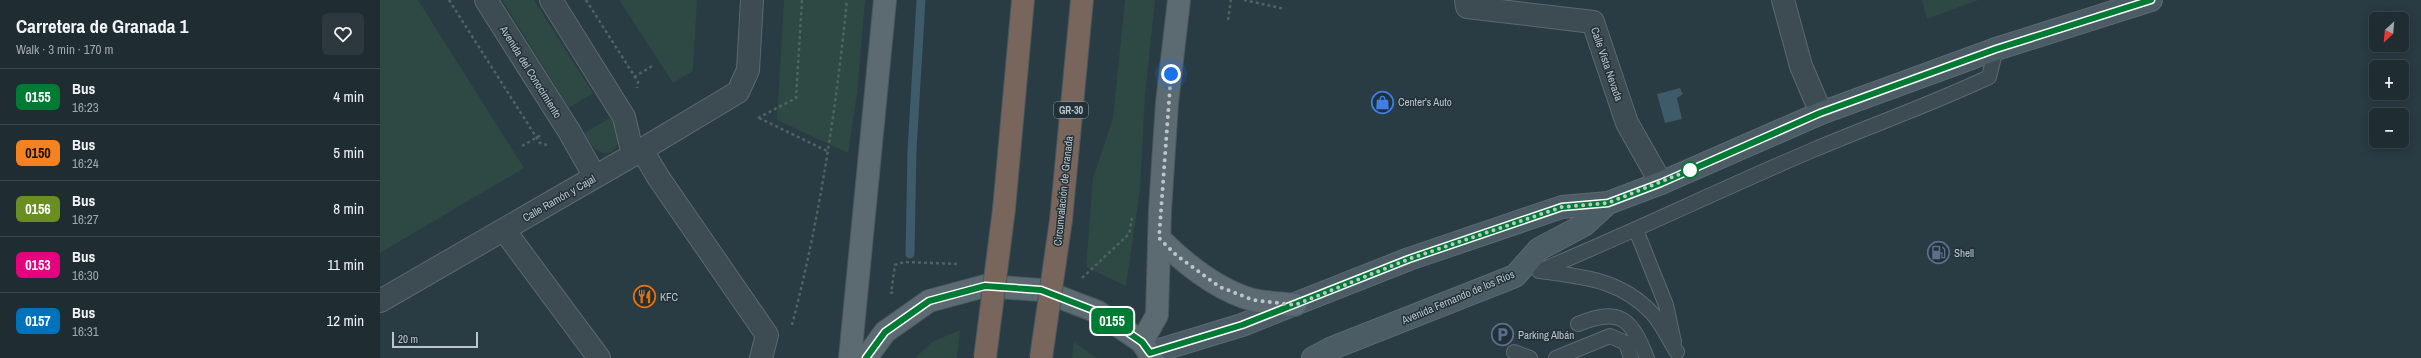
<!DOCTYPE html>
<html lang="en">
<head>
<meta charset="utf-8">
<style>
	body { margin:0; font-family:"Archivo Narrow",sans-serif; background:#2c383e; color:#f1f3f6; height:100vh; display:flex; flex-direction:column; font-size:15px; white-space:nowrap }
	* { box-sizing:border-box; margin:0 }
	p { font-size:13px; color:#a1a7ac }
	.icon { flex:none; width:22px; height:22px; fill:none; stroke:currentColor; stroke-width:2; stroke-linecap:round; stroke-linejoin:round }
	.map { position:relative; flex:1; overflow:hidden }
	.panel { display:flex; flex-direction:column; background:#1f2c32; width:380px }
	.panel>* { flex:none }
	.badge { padding:0 8px; border-radius:6px; font-size:14px; line-height:26px }
	.needle { width:26px; rotate:206deg }
	.tools { position:absolute; left:1989px; top:12px; display:grid; gap:8px }
	.tools a { display:grid; place-items:center; width:40px; height:40px; border-radius:6px; background:#1f2c32; box-shadow:0 2px 10px #0003,0 0 0 1px #3c484d; font-size:20px }
	.scale { position:absolute; left:12px; bottom:10px; width:86px; box-sizing:border-box; padding-left:4px; border:2px solid #bbc6cc; border-top:0; font-size:11px; line-height:14px; white-space:nowrap; color:#bbc6cc; -webkit-text-stroke:3px #223138; paint-order:stroke }
	.you { position:absolute; width:20px; height:20px; margin:-10px; border:3px solid #fff; border-radius:50%; background:#1a73e8; box-shadow:0 0 0 6px #1a73e833 }
	.map>.badge { position:absolute; translate:-50% -50%; box-shadow:0 0 0 2px #fff }
	.round { display:grid; place-items:center; flex:none; width:42px; height:42px; border-radius:6px; background:#2c383e }
	.overview { display:flex; align-items:center; justify-content:space-between; height:68px; padding:0 16px }
	h1 { font-size:19px; font-weight:700; line-height:30px }
	ul { padding:0; list-style:none }
	li { display:flex; align-items:center; gap:12px; height:56px; padding:0 16px; border-top:1px solid #3c484d }
	li div { flex:1 }
	li b { display:block; font-size:15px }
	li em { font-style:normal }
	li .badge { min-width:44px; font-weight:700; text-align:center }
	main { display:flex; flex:1; min-height:0 }
	.map>svg:first-child { display:block }
	.green { fill:#2e4843 }
	.water { fill:#3e5b69 }
	.lines { fill:none; stroke-linecap:round; stroke-linejoin:round }
	.stream { stroke:#3e5b69; stroke-width:9 }
	.lane-casing { stroke:#5c6970; stroke-width:16 }
	.street-casing { stroke:#5c6970; stroke-width:24 }
	.secondary-casing { stroke:#5c6970; stroke-width:24 }
	.primary-casing { stroke:#4a585f; stroke-width:24 }
	.highway-casing { stroke:#48565d; stroke-width:24 }
	.path { stroke:#4e6461; stroke-width:2.5; stroke-dasharray:3 3; stroke-linecap:butt }
	.lane { stroke:#3d4c53; stroke-width:14 }
	.street { stroke:#3d4c53; stroke-width:22 }
	.secondary { stroke:#4c5c65; stroke-width:22 }
	.primary { stroke:#5c6b72; stroke-width:22 }
	.highway { stroke:#78655b; stroke-width:22 }
	.highway-bridge-casing { stroke:#48565d; stroke-width:24; stroke-linecap:butt }
	.highway-bridge { stroke:#78655b; stroke-width:22 }
	.line-casing { stroke:#fff; stroke-width:9 }
	.line { stroke:#017a33; stroke-width:6 }
	.walk { stroke:#bbc6cc; stroke-width:4; stroke-dasharray:0 7.2 }
	.stop-dot { fill:#fff; stroke:#017a33; stroke-width:2 }
	.labels { text-anchor:middle; stroke-width:3; stroke-linejoin:round; paint-order:stroke }
	.shield { fill:#223138; stroke:#8d99a0; stroke-width:1 }
	.shield-label { font-size:10px; font-weight:bold; fill:#bbc6cc }
	.street-label { font-size:11px; fill:#bbc6cc; stroke:#223138 }
	.poi-label { font-size:11px; fill:#bbc6cc; stroke:#223138; text-anchor:start }
</style>
</head>
<body>
<main>
<section class="panel">
<div class="overview"><div><h1>Carretera de Granada 1</h1><p>Walk · 3 min · 170 m</p></div><a class="round"><svg class="icon" aria-label="heart" viewBox="0 0 24 24"><path d="M12 20l-8-8c-3-5 5-10 8-4 3-6 11-1 8 4z"/></svg></a></div>
<ul>
<li><span class="badge" style="background:#017a33;color:#fff">0155</span><div><b>Bus</b><p>16:23</p></div><em>4 min</em></li>
<li><span class="badge" style="background:#f58220;color:#111">0150</span><div><b>Bus</b><p>16:24</p></div><em>5 min</em></li>
<li><span class="badge" style="background:#6b8e23;color:#fff">0156</span><div><b>Bus</b><p>16:27</p></div><em>8 min</em></li>
<li><span class="badge" style="background:#e6007e;color:#fff">0153</span><div><b>Bus</b><p>16:30</p></div><em>11 min</em></li>
<li><span class="badge" style="background:#0072bc;color:#fff">0157</span><div><b>Bus</b><p>16:31</p></div><em>12 min</em></li>
</ul>
</section>
<div class="map">
<svg width="2041" height="358" viewBox="0 0 2041 358">
	<rect width="100%" height="100%" fill="#293b43"/>
	<path class="green" d="M0 0H38L144 168 0 253Z
		M122 0H154L213 93 189 108Z
		M239 0H317L313 71 293 83Z
		M404 0H485L477 94 468 153 397 120Z
		M745 0H775L765 97 760 189 746 286 706 267 713 178 733 118Z
		M1542 0H1599L1547 19Z
		M230 118C232 122 237 127 238 131 242 142 233 158 220 152 212 149 209 140 204 133Z
		M580 330 577 358H535L552 342Z
		M694 342 717 358H692Z"/>
	<path class="water" d="M1300 88 1303 94 1297 98 1302 119 1285 123 1277 94Z"/>
	<g class="lines">
		<path class="stream" d="M530 254 532 150 541 0"/>
		<defs>
			<path id="lane" d="M1256 230 1286 305 1294 342
				M1159 271C1251 233 1341 189 1433 150 1492 125 1552 104 1609 77L1616 49
				M1160 271C1203 277 1240 279 1272 313 1282 324 1289 340 1297 352
				M1198 324C1240 307 1251 318 1267 358
				M1134 352 1150 358
				M1176 358 1230 336 1246 343 1251 358"/>
			<path id="street" d="M106 0 189 131 215 177
				M171 0 244 117 253 155
				M1086 0 1087 7 1213 22 1247 123 1281 183
				M1403 0 1421 66 1441 113
				M262 150 278 177 387 335 381 358
				M124 230 219 358
				M0 301 253 155 358 92 368 70 372 0"/>
			<path id="secondary" d="M770 353 862 325 1029 259 1182 207 1228 203 1281 183 1441 113 1616 49 1771 0
				M933 358 950 349 1135 276 1159 249 1204 225 1228 203"/>
			<path id="primary" d="M779 238C805 264 837 290 873 300 886 303 902 303 915 305
				M762 342 777 315 780 210 787 103 799 0
				M470 358 505 0
				M486 358 505 332 549 301 605 286 661 290 718 312 762 342 772 358"/>
			<path id="highway" d="M624 209 643 0
				M681 220 702 0"/>
		</defs>
		<use href="#lane" class="lane-casing"/>
		<use href="#street" class="street-casing"/>
		<use href="#secondary" class="secondary-casing"/>
		<use href="#primary" class="primary-casing"/>
		<use href="#highway" class="highway-casing"/>
		<path class="path" d="M69 0 160 143 167 145
			M206 0 255 77 258 82 257 88
			M864 0 905 9
			M848 20 851 0
			M254 77 274 65
			M378 118 416 98 422 0
			M379 118 447 151
			M142 146 161 135
			M702 278 749 234 752 218
			M513 292 511 293 515 265 524 262 580 264
			M412 325C440 218 456 109 467 0"/>
		<use href="#lane" class="lane"/>
		<use href="#street" class="street"/>
		<use href="#secondary" class="secondary"/>
		<use href="#primary" class="primary"/>
		<use href="#highway" class="highway"/>
		<defs>
			<path id="highway-bridge" d="M605 358 624 209
				M661 358 681 220"/>
		</defs>
		<use href="#highway-bridge" class="highway-bridge-casing"/>
		<use href="#highway-bridge" class="highway-bridge"/>
	</g>
	<g class="lines">
		<defs>
			<path id="line" d="M486 358 505 332 549 301 605 286 661 290 718 312 762 342 770 353 862 325 1029 259 1182 207 1228 203 1281 183 1440 113 1616 49 1771 0"/>
		</defs>
		<use href="#line" class="line-casing"/>
		<use href="#line" class="line"/>
		<path class="walk" d="M791 74 779 238 796 255 840 287 873 300 915 305 1029 259 1182 207 1228 203 1310 170"/>
	</g>
	<defs>
		<symbol id="shop-ring" viewBox="-11 -11 22 22"><circle r="9.5" fill="#223138" stroke="#3f7fe0" stroke-width="1.5"/><path d="M-5-2.5h2.3a2.7 3.5 0 0 1 5.4 0H5L5.5 6h-11ZM-1.5-2.5h3a1.5 2.3 0 0 0-3 0Z" fill="#3f7fe0"/></symbol>
		<symbol id="fuel-ring" viewBox="-11 -11 22 22"><circle r="9.5" fill="#223138" stroke="#5c6f8a" stroke-width="1.5"/><path d="M-5.5-6h7V0h2V4h1.3V-2.5L3-4.5l.8-.8L6-3V5H2.5V1h-1V6h-7ZM-4.2-4.7v3.2H.2V-4.7Z" fill="#5c6f8a"/></symbol>
		<symbol id="restaurant-ring" viewBox="-11 -11 22 22"><circle r="9.5" fill="#223138" stroke="#e8710a" stroke-width="1.5"/><path d="M-5-6h1v4h1v-4h1v4h1v-4h1v5L-1.5 .5V6h-2V.5L-5-1ZM5-6V6H3V1.5H1.5Q1.5-4 5-6Z" fill="#e8710a"/></symbol>
		<symbol id="parking-ring" viewBox="-11 -11 22 22"><circle r="9.5" fill="#223138" stroke="#5c6f8a" stroke-width="1.5"/><path d="M-3.5-5.5H1a3.5 3.5 0 0 1 0 7H-1V5.5H-3.5ZM-1-3.4V-.6H.8a1.4 1.4 0 0 0 0-2.8Z" fill="#5c6f8a"/></symbol>
	</defs>
	<g fill-rule="evenodd">
		<use href="#shop-ring" x="990" y="90" width="25" height="25"/>
		<use href="#fuel-ring" x="1546" y="240" width="25" height="25"/>
		<use href="#restaurant-ring" x="252" y="284" width="25" height="25"/>
		<use href="#parking-ring" x="1110" y="322" width="25" height="25"/>
	</g>
	<circle class="stop-dot" cx="1310" cy="170" r="8"/>
	<g class="labels">
		<rect class="shield" x="674" y="102" width="34" height="16" rx="3"/>
		<g class="shield-label">
			<text x="691" y="114">GR-30</text>
		</g>
		<g class="street-label">
			<text transform="translate(1227 64) rotate(71)" y="4">Calle Vista Nevada</text>
			<text transform="translate(151 72) rotate(58)" y="4">Avenida del Conocimiento</text>
			<text transform="translate(683 191) rotate(-84)" y="4">Circunvalación de Granada</text>
			<text transform="translate(179 198) rotate(-30)" y="4">Calle Ramón y Cajal</text>
			<text transform="translate(1078 297) rotate(-23)" y="4">Avenida Fernando de los Ríos</text>
		</g>
		<g class="poi-label">
			<text x="1018" y="106">Center's Auto</text>
			<text x="1574" y="257">Shell</text>
			<text x="280" y="301">KFC</text>
			<text x="1138" y="339">Parking Albán</text>
		</g>
	</g>
</svg>
<div class="tools">
<a><svg class="needle" viewBox="-14 -14 28 28"><path d="M0-13l5 13h-10z" fill="#e53935"/><path d="M0 13l5-13h-10z" fill="#a1a7ac"/></svg></a>
<a>+</a>
<a>−</a>
</div>
<div class="scale">20 m</div>
<div class="you" style="left:791px;top:74px"></div>
<b class="badge" style="left:732px;top:321px;background:#017a33;color:#fff">0155</b>
</div>
</main>
</body>
</html>
